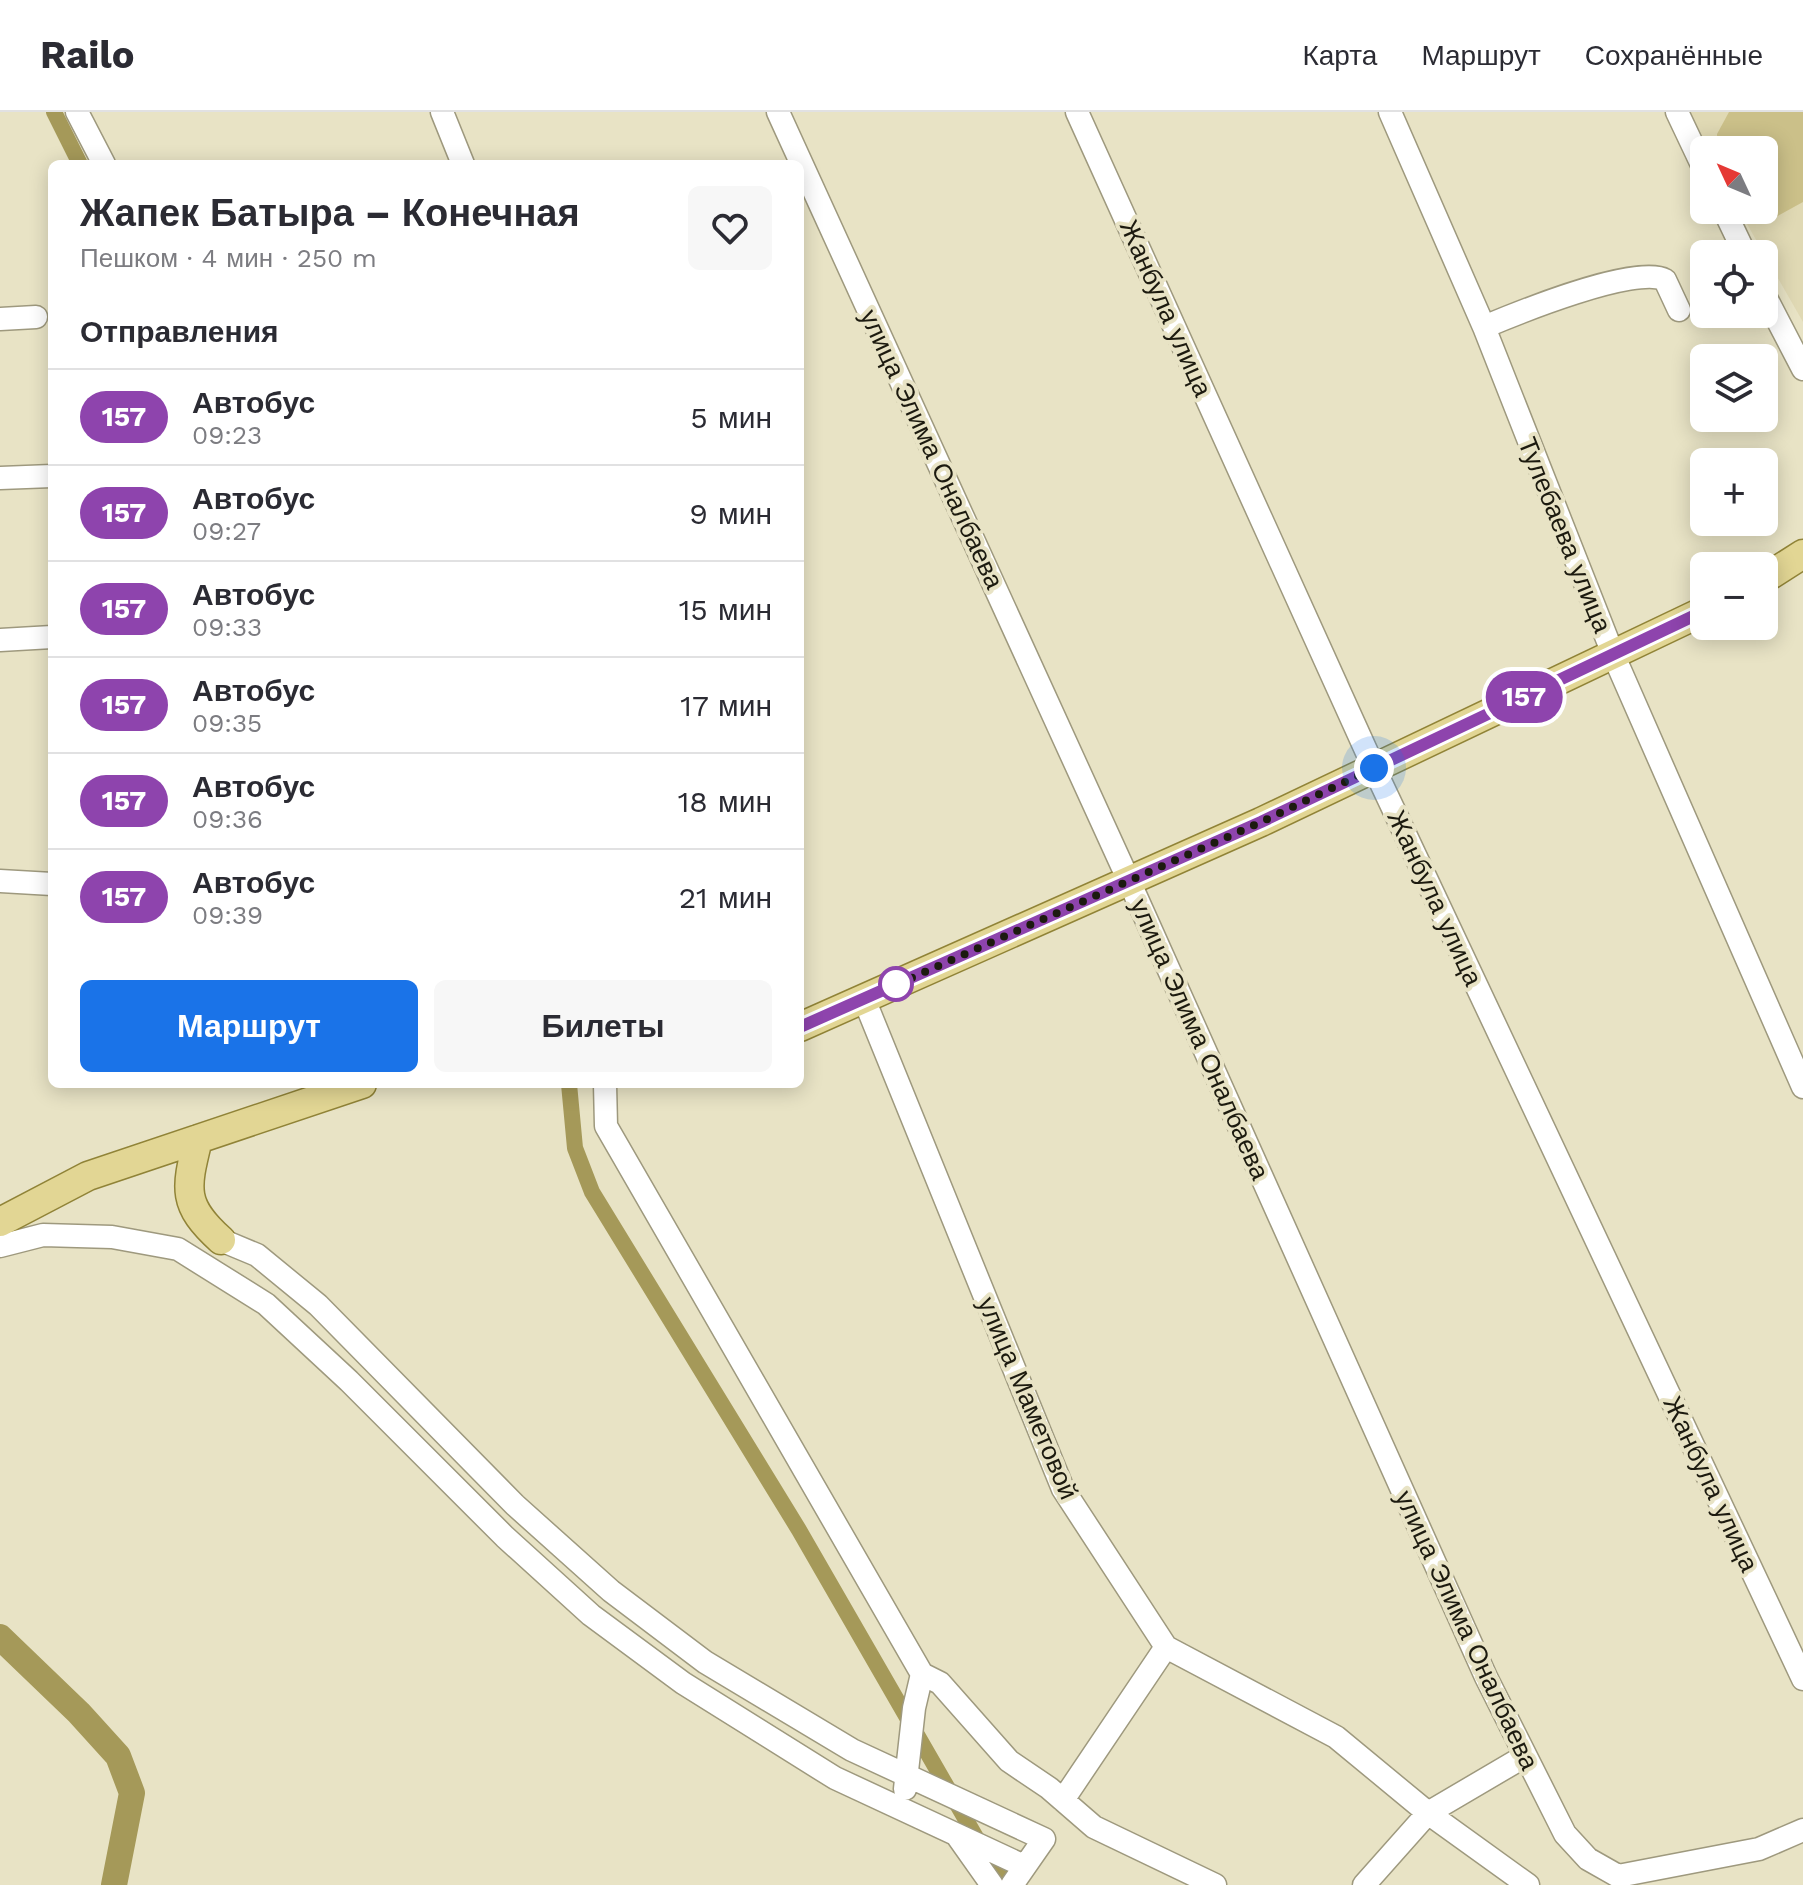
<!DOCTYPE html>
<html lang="ru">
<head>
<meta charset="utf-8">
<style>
	body { margin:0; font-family:"Work Sans",sans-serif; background:#f7f7f7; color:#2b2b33; height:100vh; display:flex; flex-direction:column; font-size:30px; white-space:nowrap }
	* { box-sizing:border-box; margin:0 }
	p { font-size:26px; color:#7c7c81 }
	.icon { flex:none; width:44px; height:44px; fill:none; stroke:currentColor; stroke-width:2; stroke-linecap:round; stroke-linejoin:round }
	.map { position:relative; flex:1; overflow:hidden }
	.panel { position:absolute; left:48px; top:48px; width:756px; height:928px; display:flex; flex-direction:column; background:#fff; border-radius:12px; box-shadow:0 4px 20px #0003 }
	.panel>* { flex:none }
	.badge { padding:0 16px; border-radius:26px; font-size:28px; line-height:52px }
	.needle { width:52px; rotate:314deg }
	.controls { position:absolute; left:1690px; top:24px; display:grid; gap:16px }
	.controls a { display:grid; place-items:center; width:88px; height:88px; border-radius:12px; background:#fff; box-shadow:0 4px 20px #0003; font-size:40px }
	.you { position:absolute; width:40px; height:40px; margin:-20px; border:6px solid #fff; border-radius:50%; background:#1a73e8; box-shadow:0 0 0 12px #1a73e833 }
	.map>.badge { position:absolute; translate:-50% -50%; box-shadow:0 0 0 4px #fff }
	h2 { padding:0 32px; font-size:30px; line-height:72px }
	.round { display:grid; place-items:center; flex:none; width:84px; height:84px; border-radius:12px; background:#f7f7f7 }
	.headline { display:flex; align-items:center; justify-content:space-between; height:136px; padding:0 32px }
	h1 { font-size:38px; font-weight:700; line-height:60px }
	.action { display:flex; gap:16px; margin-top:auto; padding:16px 32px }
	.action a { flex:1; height:92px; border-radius:12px; background:#1a73e8; color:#fff; font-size:32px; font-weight:700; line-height:92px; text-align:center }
	.action a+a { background:#f7f7f7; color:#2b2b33 }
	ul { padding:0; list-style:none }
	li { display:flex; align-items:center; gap:24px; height:96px; padding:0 32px; border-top:2px solid #e1e1e2 }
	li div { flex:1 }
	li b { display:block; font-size:30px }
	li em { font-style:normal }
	li .badge { min-width:88px; font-weight:700; text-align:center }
	header { display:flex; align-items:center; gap:48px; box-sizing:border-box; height:112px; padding:0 40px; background:#fff; border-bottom:2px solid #e1e1e2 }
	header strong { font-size:38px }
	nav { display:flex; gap:44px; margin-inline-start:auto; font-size:28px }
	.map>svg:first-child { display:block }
	.built { fill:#e0d9b4 }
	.garden { fill:#cbc089 }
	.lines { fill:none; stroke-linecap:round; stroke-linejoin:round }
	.canal { stroke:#a59959; stroke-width:16 }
	.river { stroke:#a59959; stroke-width:26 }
	.minor-casing { stroke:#9e997e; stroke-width:25 }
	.major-casing { stroke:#908337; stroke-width:31 }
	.minor { stroke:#fff; stroke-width:22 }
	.major { stroke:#e2d694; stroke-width:28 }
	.line-casing { stroke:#fff; stroke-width:18 }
	.line { stroke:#8e44ad; stroke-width:12 }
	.walk { stroke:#1c1a0f; stroke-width:8; stroke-dasharray:0 14.4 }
	.stop-dot { fill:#fff; stroke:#8e44ad; stroke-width:4 }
	.labels { text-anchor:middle; stroke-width:8; stroke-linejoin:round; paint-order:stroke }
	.street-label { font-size:26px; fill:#1c1a0f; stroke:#e8e3c5 }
</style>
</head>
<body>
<header>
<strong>Railo</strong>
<nav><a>Карта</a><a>Маршрут</a><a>Сохранённые</a></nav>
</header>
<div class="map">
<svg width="1803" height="1773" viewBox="0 0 1803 1773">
	<rect width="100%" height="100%" fill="#e8e3c5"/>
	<path class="built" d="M1689 0H1803V210L1739 98H1764V38H1705Z"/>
	<path class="garden" d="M1729 0H1803V90L1774 106 1750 98H1764V38H1718L1717 22Z"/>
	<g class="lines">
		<path class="canal" d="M54 0 80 52
			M569 972 575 1036 592 1080 799 1418 996 1760 1015 1773"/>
		<path class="river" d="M0 1525 79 1601 118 1644 132 1681 114 1773"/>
		<defs>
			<path id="minor" d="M77 0 104 52
				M442 0 463 52
				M778 0 1129 769 1486 1565 1565 1722 1588 1747 1618 1764 1759 1737 1803 1718
				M1077 0 1374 656 1803 1567
				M1390 0 1484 215 1613 542 1803 975
				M1677 0 1704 57
				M1724 98 1745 142
				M1764 182 1803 257
				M0 207 36 205
				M1484 215C1515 202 1637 152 1665 168L1679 198
				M0 366 52 364
				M0 528 52 525
				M0 769 52 772
				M864 887 1063 1377 1166 1535 1336 1625 1428 1701 1528 1773
				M605 972 606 1014 922 1562 914 1596 905 1677
				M221 1128 257 1143 318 1193 515 1393 611 1479 705 1550 852 1638 1044 1727 1012 1773
				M0 1134 43 1123 112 1125 178 1137 266 1192 349 1269 505 1425 591 1503 683 1571 835 1666 1024 1754
				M922 1562 940 1571 1009 1649 1049 1676 1094 1715 1215 1773
				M1063 1688 1166 1535
				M958 1725 992 1773
				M1364 1773 1428 1701 1525 1644"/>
			<path id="major" d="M1764 467 1803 442
				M800 915 1261 710 1704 499
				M198 1027C186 1076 181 1092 221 1128
				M0 1110 88 1064 362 972"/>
		</defs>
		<use href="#minor" class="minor-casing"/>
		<use href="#major" class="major-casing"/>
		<use href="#minor" class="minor"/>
		<use href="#major" class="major"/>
	</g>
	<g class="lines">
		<defs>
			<path id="line" d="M800 915 1261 710 1704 499"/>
		</defs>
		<use href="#line" class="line-casing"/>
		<use href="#line" class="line"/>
		<path class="walk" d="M896 872 891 875 1261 710 1374 656"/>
	</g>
	<circle class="stop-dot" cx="896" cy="872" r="16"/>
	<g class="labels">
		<g class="street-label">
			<text transform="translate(1166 196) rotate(66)" y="9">Жанбула улица</text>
			<text transform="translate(932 337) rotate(65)" y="9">улица Элима Оналбаева</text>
			<text transform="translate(1565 423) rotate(68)" y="9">Тулебаева улица</text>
			<text transform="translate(1435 786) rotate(65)" y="9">Жанбула улица</text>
			<text transform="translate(1200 927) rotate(66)" y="9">улица Элима Оналбаева</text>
			<text transform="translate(1028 1286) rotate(67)" y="9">улица Маметовой</text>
			<text transform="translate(1711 1372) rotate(65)" y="9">Жанбула улица</text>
			<text transform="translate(1467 1518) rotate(65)" y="9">улица Элима Оналбаева</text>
		</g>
	</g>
</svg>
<div class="controls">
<a><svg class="needle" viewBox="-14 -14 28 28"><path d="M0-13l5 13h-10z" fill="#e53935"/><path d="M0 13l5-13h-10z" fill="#7c7c81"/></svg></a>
<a><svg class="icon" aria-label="locate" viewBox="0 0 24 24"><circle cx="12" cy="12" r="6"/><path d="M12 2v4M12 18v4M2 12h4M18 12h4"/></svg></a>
<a><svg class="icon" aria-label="layers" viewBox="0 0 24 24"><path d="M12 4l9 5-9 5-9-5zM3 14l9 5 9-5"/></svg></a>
<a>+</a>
<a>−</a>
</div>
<div class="you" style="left:1374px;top:656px"></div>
<b class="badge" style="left:1524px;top:585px;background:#8e44ad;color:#fff">157</b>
<section class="panel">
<div class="headline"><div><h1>Жапек Батыра – Конечная</h1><p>Пешком · 4 мин · 250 m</p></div><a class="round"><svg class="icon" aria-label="heart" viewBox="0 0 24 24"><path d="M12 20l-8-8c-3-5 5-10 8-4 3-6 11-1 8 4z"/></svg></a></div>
<h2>Отправления</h2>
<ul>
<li><span class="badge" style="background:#8e44ad;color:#fff">157</span><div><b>Автобус</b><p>09:23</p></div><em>5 мин</em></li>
<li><span class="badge" style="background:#8e44ad;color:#fff">157</span><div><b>Автобус</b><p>09:27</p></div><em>9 мин</em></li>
<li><span class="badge" style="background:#8e44ad;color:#fff">157</span><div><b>Автобус</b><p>09:33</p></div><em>15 мин</em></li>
<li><span class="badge" style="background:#8e44ad;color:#fff">157</span><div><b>Автобус</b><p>09:35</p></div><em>17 мин</em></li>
<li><span class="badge" style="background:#8e44ad;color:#fff">157</span><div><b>Автобус</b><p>09:36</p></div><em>18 мин</em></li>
<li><span class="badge" style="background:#8e44ad;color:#fff">157</span><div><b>Автобус</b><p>09:39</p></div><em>21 мин</em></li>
</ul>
<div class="action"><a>Маршрут</a><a>Билеты</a></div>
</section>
</div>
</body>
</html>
